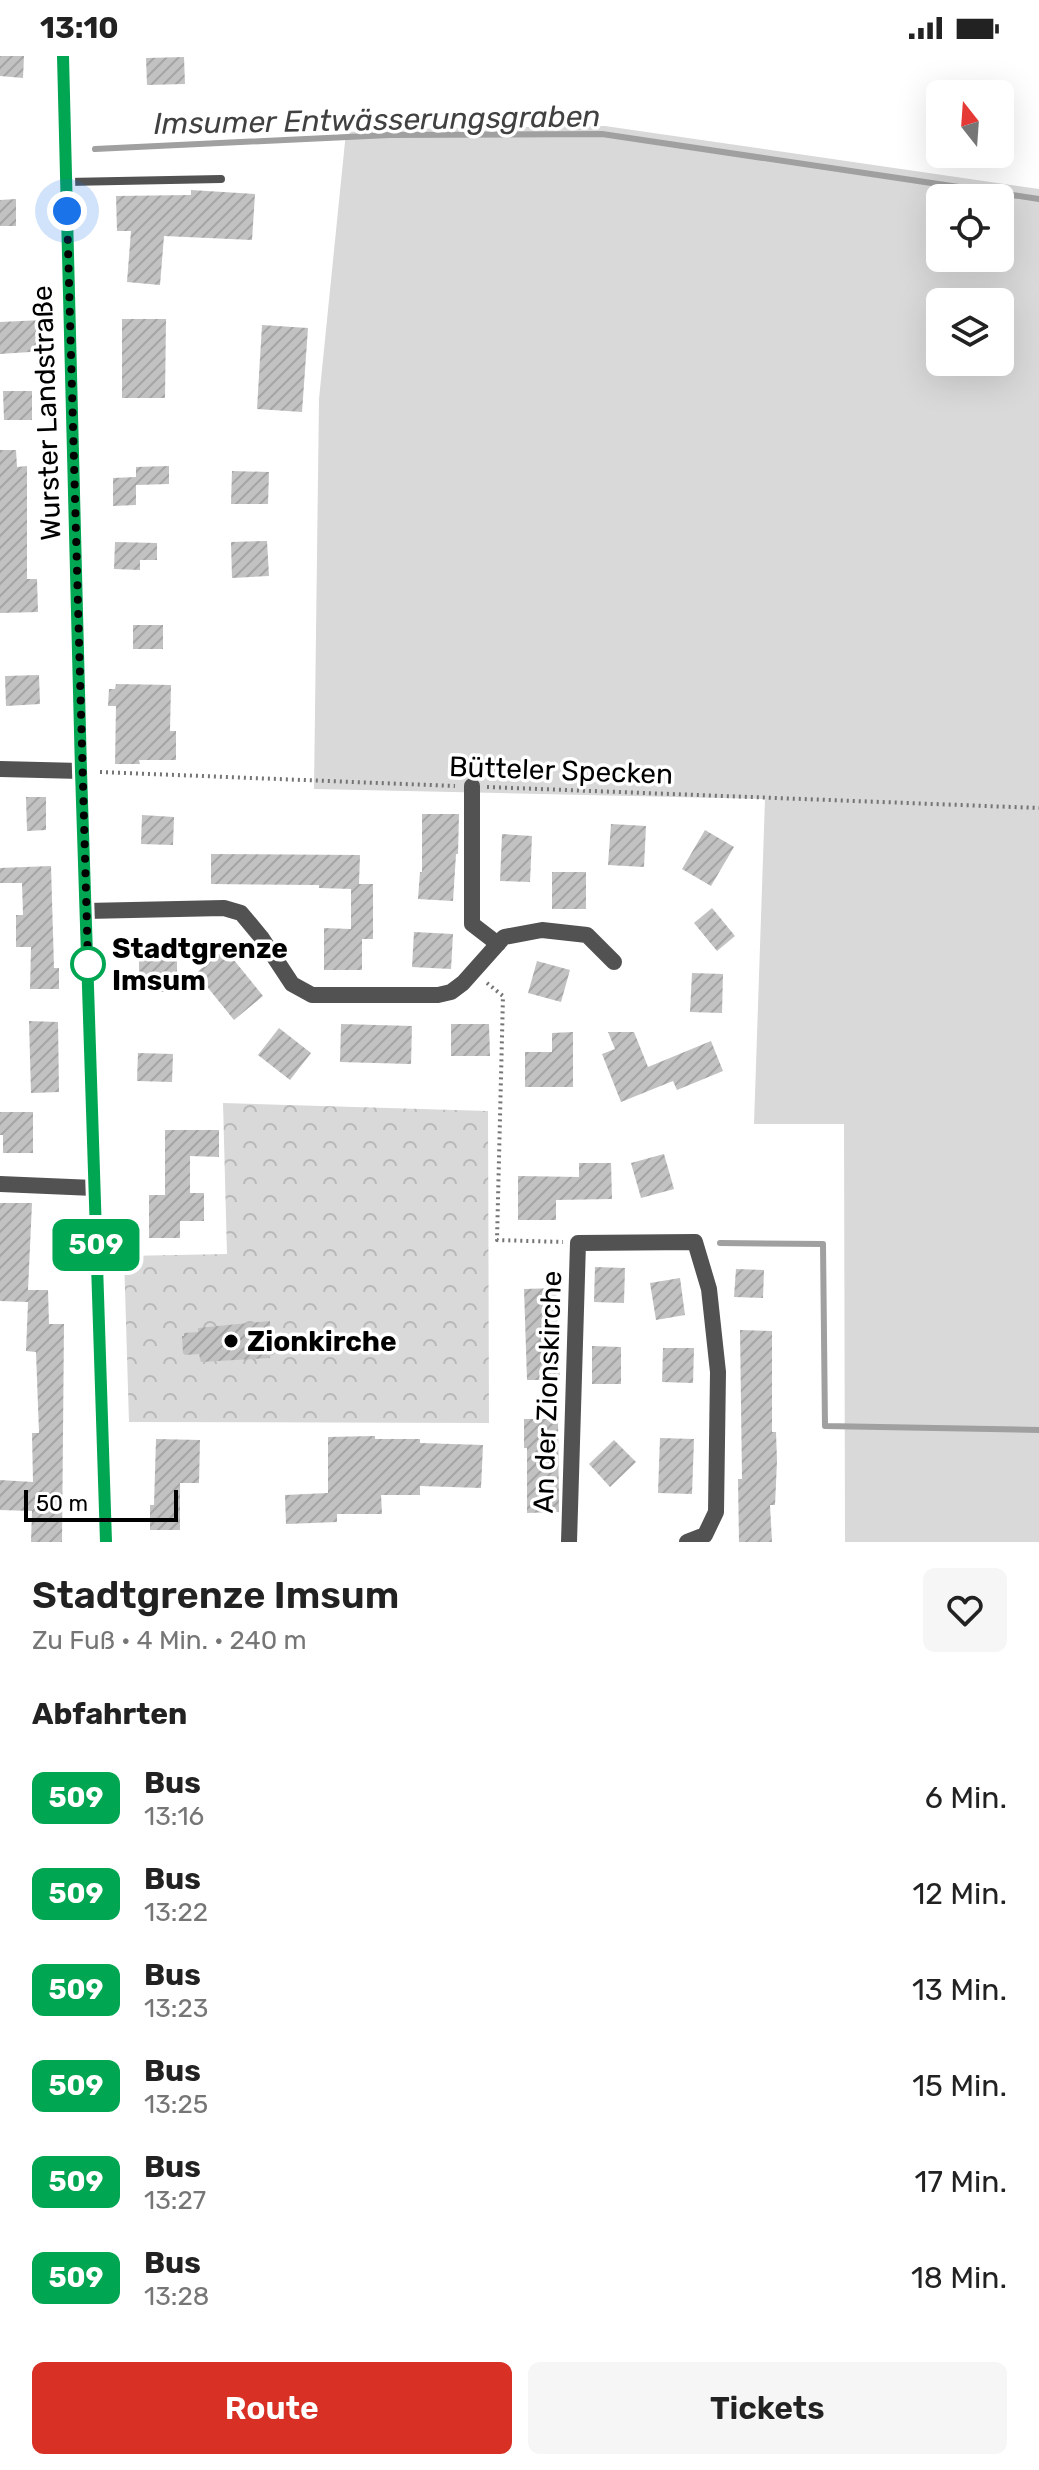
<!DOCTYPE html>
<html lang="de">
<head>
<meta charset="utf-8">
<style>
	body { margin:0; font-family:Rubik,sans-serif; background:#f6f6f6; color:#222; height:100vh; display:flex; flex-direction:column; font-size:30px; white-space:nowrap }
	* { box-sizing:border-box; margin:0 }
	p { font-size:26px; color:#767676 }
	.icon { flex:none; width:44px; height:44px; fill:none; stroke:currentColor; stroke-width:2; stroke-linecap:round; stroke-linejoin:round }
	.map { position:relative; height:1486px; overflow:hidden }
	.details { display:flex; flex-direction:column; background:#fff; flex:1 }
	.details>* { flex:none }
	.badge { padding:0 16px; border-radius:12px; font-size:28px; line-height:52px }
	.needle { width:52px; rotate:343deg }
	.fabs { position:absolute; left:926px; top:24px; display:grid; gap:16px }
	.fabs a { display:grid; place-items:center; width:88px; height:88px; border-radius:12px; background:#fff; box-shadow:0 8px 32px #0002; font-size:40px }
	.scale { position:absolute; left:24px; bottom:20px; width:154px; box-sizing:border-box; padding-left:8px; border:4px solid #000; border-top:0; font-size:22px; line-height:28px; white-space:nowrap; color:#000; -webkit-text-stroke:6px #fff; paint-order:stroke }
	.you { position:absolute; width:40px; height:40px; margin:-20px; border:6px solid #fff; border-radius:50%; background:#1a73e8; box-shadow:0 0 0 12px #1a73e833 }
	.map>.badge { position:absolute; translate:-50% -50%; box-shadow:0 0 0 4px #fff }
	h2 { padding:0 32px; font-size:30px; line-height:72px }
	.round { display:grid; place-items:center; flex:none; width:84px; height:84px; border-radius:12px; background:#f6f6f6 }
	.summary { display:flex; align-items:center; justify-content:space-between; height:136px; padding:0 32px }
	h1 { font-size:38px; font-weight:600; line-height:60px }
	.primary-button { display:flex; gap:16px; margin-top:auto; padding:16px 32px }
	.primary-button a { flex:1; height:92px; border-radius:12px; background:#d93025; color:#fff; font-size:32px; font-weight:600; line-height:92px; text-align:center }
	.primary-button a+a { background:#f6f6f6; color:#222 }
	ul { padding:0; list-style:none }
	li { display:flex; align-items:center; gap:24px; height:96px; padding:0 32px }
	li div { flex:1 }
	li b { display:block; font-size:30px }
	li em { font-style:normal }
	li .badge { min-width:88px; font-weight:700; text-align:center }
	.status { display:flex; justify-content:space-between; align-items:center; height:56px; padding:0 40px; background:#fff; direction:ltr }
	.status svg { height:22px; fill:currentColor }
	.map>svg:first-child { display:block }
	.grass { fill:#d9d9d9; fill-rule:evenodd }
	.forest { fill:url(#forest-crowns) }
	.lines { fill:none; stroke-linecap:round; stroke-linejoin:round }
	.stream { stroke:#a0a0a0; stroke-width:6 }
	.building { fill:url(#building-hatch) }
	.path { stroke:#747474; stroke-width:4; stroke-dasharray:2 4; stroke-linecap:butt }
	.service { stroke:#525252; stroke-width:8 }
	.minor { stroke:#525252; stroke-width:16 }
	.secondary { stroke:#1f1f1f; stroke-width:16 }
	.line-casing { stroke:#fff; stroke-width:18 }
	.line { stroke:#00a651; stroke-width:12 }
	.walk { stroke:#000; stroke-width:8; stroke-dasharray:0 14.4 }
	.stop-dot { fill:#fff; stroke:#00a651; stroke-width:4 }
	.poi-dot { fill:#000; stroke:#fff; stroke-width:3 }
	.labels { text-anchor:middle; stroke-width:7; stroke-linejoin:round; paint-order:stroke }
	.street-label { font-size:28px; fill:#000; stroke:#fff }
	.stop-label { font-size:28px; font-weight:bold; fill:#000; stroke:#fff; text-anchor:start }
	.poi-label { font-size:28px; font-weight:bold; fill:#000; stroke:#fff; text-anchor:start }
	.water-label { font-size:30px; font-style:italic; fill:#414141; stroke:#fff }
</style>
</head>
<body>
<div class="status"><b>13:10</b><svg viewBox="0 0 49 12"><path d="M0 12V9h3v3zM5 12V6h3v6zM10 12V3h3v9zM15 12V0h3v12zM26 1h20v11H26zM47 4h2v5h-2z"/></svg></div>
<div class="map">
<svg width="1039" height="1486" viewBox="0 0 1039 1486">
	<defs>
		<pattern id="forest-crowns" width="20" height="18" patternUnits="userSpaceOnUse" patternTransform="scale(2)"><rect width="20" height="18" fill="#d9d9d9"/><path d="M2 6a3 3 0 1 1 6 0M12 15a3 3 0 1 1 6 0" fill="none" stroke="#b8b8b8"/></pattern>
		<pattern id="building-hatch" width="6" height="6" patternUnits="userSpaceOnUse" patternTransform="scale(2)"><rect width="6" height="6" fill="#c2c2c2"/><path d="M-1 1l2-2M0 6l6-6M5 7l2-2" fill="none" stroke="#a5a5a5"/></pattern>
	</defs>
	<rect width="100%" height="100%" fill="#fff"/>
	<path class="grass" d="M605 70 1039 133V1486H845L844 1068H754L765 743 314 733 319 343 346 76 393 73ZM940 142H1000V202H940ZM940 246H1000V306H940Z"/>
	<path class="forest" d="M223 1047 488 1055 489 1367 129 1366 124 1200 227 1198Z"/>
	<g class="lines">
		<path class="stream" d="M95 93 389 79 602 78 1039 143
			M720 1187 823 1188 825 1370 1039 1374"/>
	</g>
	<path class="building" d="M0 0H24L23 22 0 20Z
		M184 1 185 28 147 29 146 2Z
		M191 134 255 138 252 184 164 180 160 229 127 226 131 175H117L116 140 191 139Z
		M16 143V170H0V144Z
		M122 263H166L165 342H122Z
		M43 264 45 295 0 298V266Z
		M262 269 308 272 302 356 257 353Z
		M3 335H32V364H4Z
		M0 394H16L17 411 27 410V523H37L38 556 0 557Z
		M169 410V428L136 429V449L113 450V422L136 421V411Z
		M232 415 269 416 268 448H231Z
		M267 485 269 520 232 522 231 486Z
		M115 486 157 487V504H140V514L114 513Z
		M133 569H163V593H133Z
		M39 619 40 648 6 650 5 620Z
		M116 628 171 629 170 675H176V704H139L140 708H115L116 650H108L109 633H115Z
		M26 741H46V774L27 775Z
		M422 758H459L458 798H456L453 845 418 843 420 816H422Z
		M142 759 174 761 173 789 141 788Z
		M611 768 646 770 644 811 608 809Z
		M705 774 734 791 711 830 682 813Z
		M502 778 532 780 530 826 500 825Z
		M211 798 360 799 359 828H373V883H362V914H324V872L351 873V833L319 832V829L211 828Z
		M51 810 54 912H59V933H30L31 891H16V859H23L22 827H0V812Z
		M552 816H586V853H552Z
		M712 852 735 880 717 895 694 867Z
		M414 876 453 878 451 913 412 911Z
		M225 893 263 940 234 964 196 917Z
		M139 895H177V936H139Z
		M537 905 570 914 561 946 528 937Z
		M692 917 723 918 722 957 690 956Z
		M29 965 58 966 59 1036 31 1037Z
		M341 968 412 970 411 1008 340 1006Z
		M451 968H489L490 1000H451Z
		M279 972 311 997 290 1024 258 999Z
		M573 976V1031H525V996H552V977Z
		M608 976H634L648 1011 711 985 723 1015 677 1034 673 1025 621 1046 602 998 615 993Z
		M138 997 173 998 172 1026 137 1025Z
		M0 1056H33V1097H3V1079H0Z
		M165 1074H219V1101L190 1100V1137H204V1165H180V1182H149V1139H165Z
		M664 1098 674 1133 641 1142 631 1107Z
		M579 1107H611L612 1143 556 1144V1164H518V1120L579 1121Z
		M0 1147H32L28 1234H48L49 1268H64L62 1486H31L32 1455 0 1454V1424L33 1426 32 1377H39L36 1296 26 1295 28 1246 0 1245Z
		M595 1211 625 1212 624 1247 594 1246Z
		M736 1213 764 1214 763 1242 734 1241Z
		M680 1222 685 1259 656 1264 650 1227Z
		M556 1232 560 1324H527L524 1233Z
		M270 1265V1282L284 1276 277 1296 270 1300V1302L201 1306 199 1298 185 1299 183 1297 182 1280H184V1277L198 1276V1272Z
		M740 1274 772 1275V1376H776L777 1405 775 1449H770L772 1486H739L738 1423H742Z
		M592 1290 621 1291V1328H592Z
		M663 1292H694L693 1327 662 1326Z
		M524 1363H558L559 1456 527 1457V1392H524Z
		M375 1380V1383H420V1387L483 1389 481 1432 420 1430V1439H381L382 1458H337V1466L286 1468 285 1439 328 1437V1381Z
		M660 1382 694 1383 692 1438 658 1437Z
		M156 1383 200 1384 199 1427H180V1474H150V1449H154Z
		M614 1384 636 1406 610 1431 589 1408Z"/>
	<g class="lines">
		<path class="path" d="M100 716 455 730
			M487 731 1039 752
			M487 927 503 940 497 1184 563 1186"/>
		<path class="service" d="M67 126 221 123"/>
		<path class="minor" d="M0 713 81 715
			M472 730V868L498 888
			M86 855 224 852 241 857 261 881 292 928 312 939H438L451 936 463 927 504 881 542 874 587 879 614 906
			M0 1128 94 1132
			M569 1486 578 1187 695 1186 709 1233 718 1316 716 1456 705 1479 687 1486"/>
		<path class="secondary" d="M63 0 81 715 106 1486"/>
	</g>
	<g class="lines">
		<defs>
			<path id="line" d="M63 0 81 715 106 1486"/>
		</defs>
		<use href="#line" class="line-casing"/>
		<use href="#line" class="line"/>
		<path class="walk" d="M67 155 88 908"/>
	</g>
	<circle class="stop-dot" cx="88" cy="908" r="16"/>
	<circle class="poi-dot" cx="231" cy="1285" r="8"/>
	<g class="labels">
		<g class="street-label">
			<text transform="translate(46 357) rotate(-92)" y="10">Wurster Landstraße</text>
			<text transform="translate(561 714) rotate(2)" y="10">Bütteler Specken</text>
			<text transform="translate(547 1336) rotate(-88)" y="10">An der Zionskirche</text>
		</g>
		<g class="stop-label">
			<text x="112" y="902">Stadtgrenze<tspan x="112" dy="32">Imsum</tspan></text>
		</g>
		<g class="poi-label">
			<text x="247" y="1295">Zionkirche</text>
		</g>
		<g class="water-label">
			<text transform="translate(377 64) rotate(-1)" y="10">Imsumer Entwässerungsgraben</text>
		</g>
	</g>
</svg>
<div class="fabs">
<a><svg class="needle" viewBox="-14 -14 28 28"><path d="M0-13l5 13h-10z" fill="#e53935"/><path d="M0 13l5-13h-10z" fill="#767676"/></svg></a>
<a><svg class="icon" aria-label="locate" viewBox="0 0 24 24"><circle cx="12" cy="12" r="6"/><path d="M12 2v4M12 18v4M2 12h4M18 12h4"/></svg></a>
<a><svg class="icon" aria-label="layers" viewBox="0 0 24 24"><path d="M12 4l9 5-9 5-9-5zM3 14l9 5 9-5"/></svg></a>
</div>
<div class="scale">50 m</div>
<div class="you" style="left:67px;top:155px"></div>
<b class="badge" style="left:96px;top:1189px;background:#00a651;color:#fff">509</b>
</div>
<section class="details">
<div class="summary"><div><h1>Stadtgrenze Imsum</h1><p>Zu Fuß · 4 Min. · 240 m</p></div><a class="round"><svg class="icon" aria-label="heart" viewBox="0 0 24 24"><path d="M12 20l-8-8c-3-5 5-10 8-4 3-6 11-1 8 4z"/></svg></a></div>
<h2>Abfahrten</h2>
<ul>
<li><span class="badge" style="background:#00a651;color:#fff">509</span><div><b>Bus</b><p>13:16</p></div><em>6 Min.</em></li>
<li><span class="badge" style="background:#00a651;color:#fff">509</span><div><b>Bus</b><p>13:22</p></div><em>12 Min.</em></li>
<li><span class="badge" style="background:#00a651;color:#fff">509</span><div><b>Bus</b><p>13:23</p></div><em>13 Min.</em></li>
<li><span class="badge" style="background:#00a651;color:#fff">509</span><div><b>Bus</b><p>13:25</p></div><em>15 Min.</em></li>
<li><span class="badge" style="background:#00a651;color:#fff">509</span><div><b>Bus</b><p>13:27</p></div><em>17 Min.</em></li>
<li><span class="badge" style="background:#00a651;color:#fff">509</span><div><b>Bus</b><p>13:28</p></div><em>18 Min.</em></li>
</ul>
<div class="primary-button"><a>Route</a><a>Tickets</a></div>
</section>
</body>
</html>
